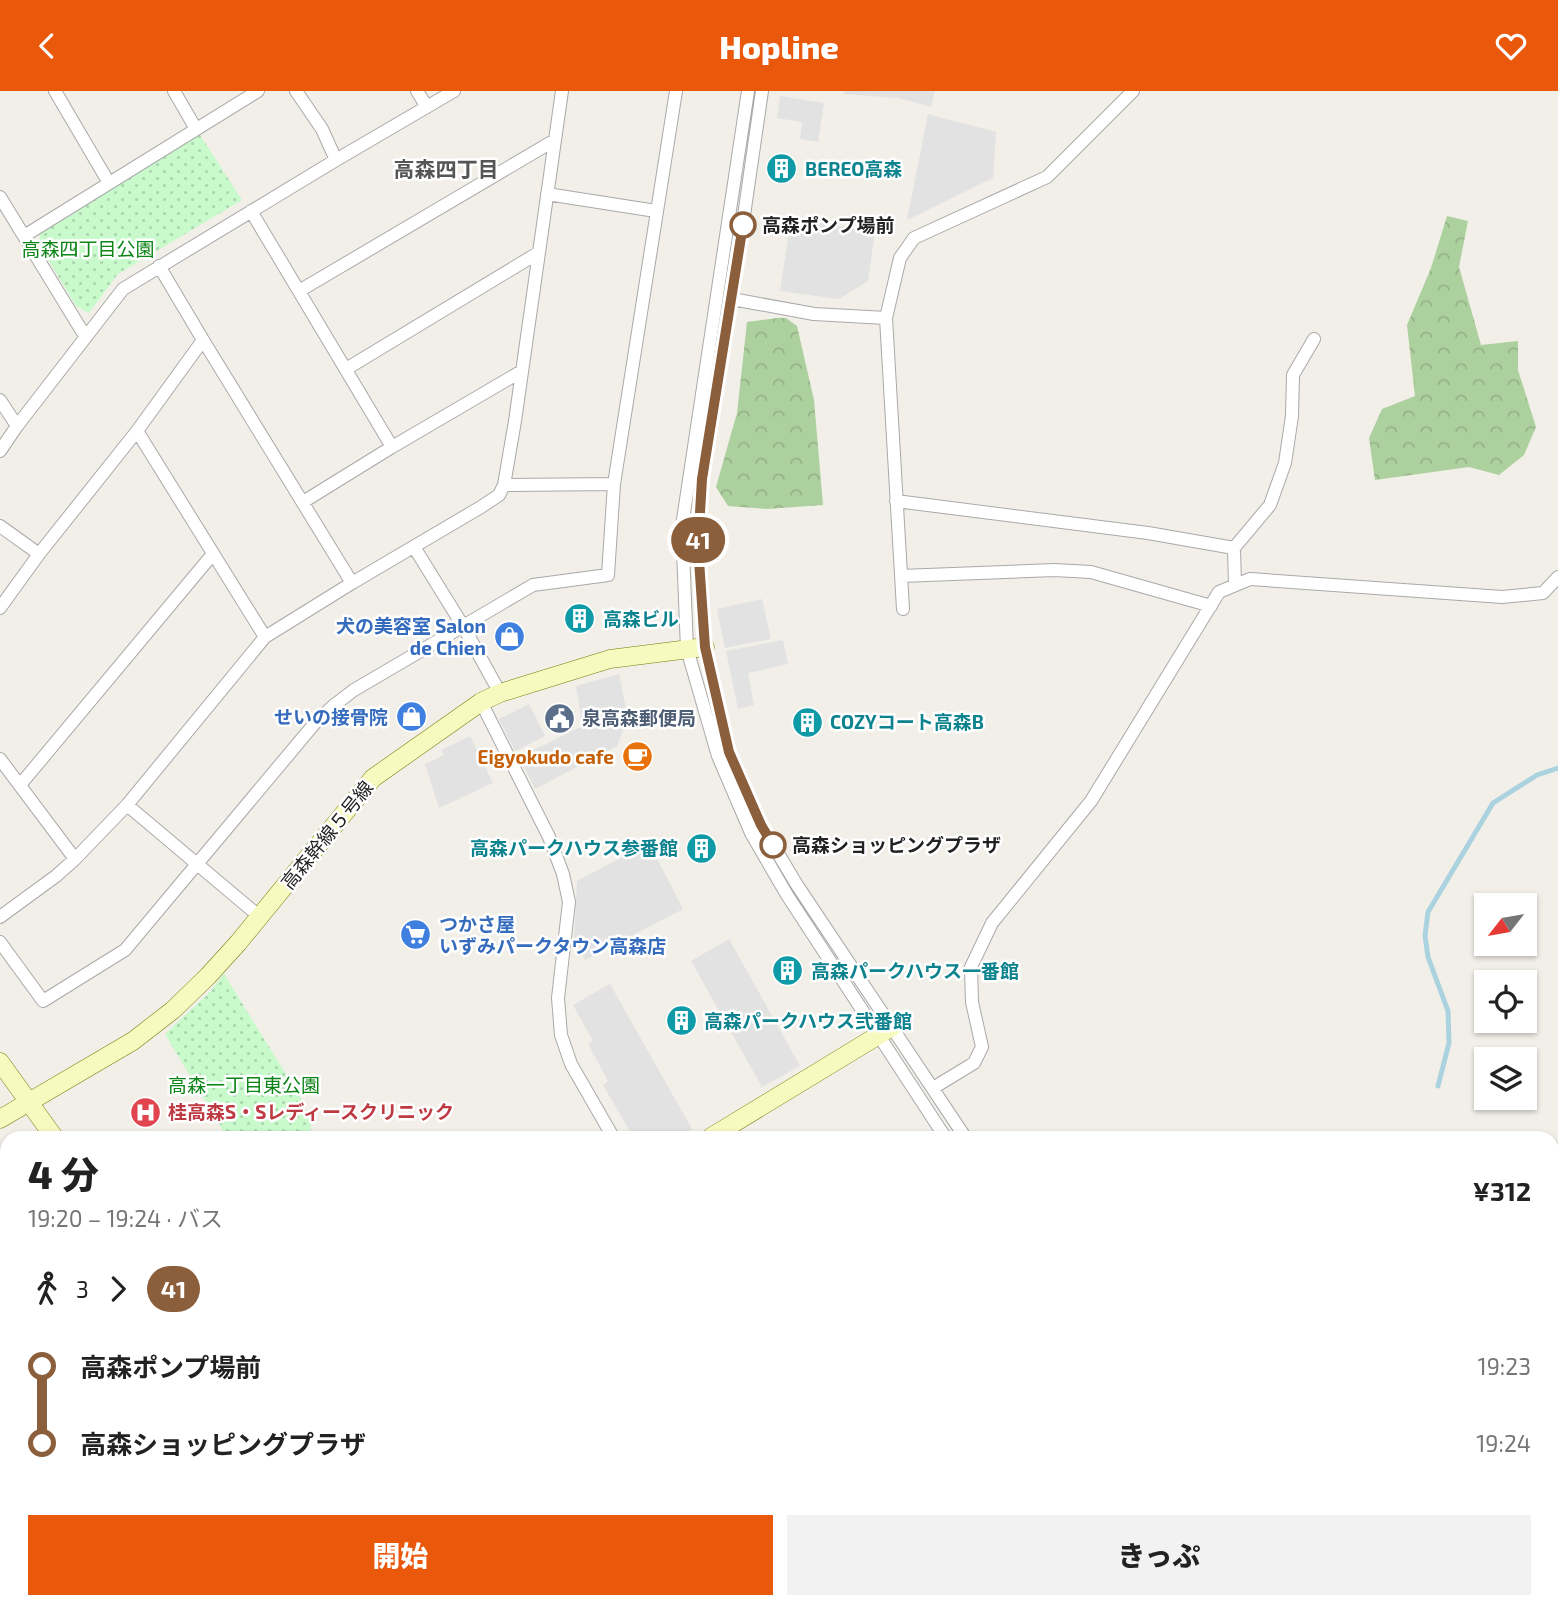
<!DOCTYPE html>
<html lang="ja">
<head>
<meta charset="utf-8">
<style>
	body { margin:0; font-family:"Exo 2","Noto Sans JP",sans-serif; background:#f2f2f2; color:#222; height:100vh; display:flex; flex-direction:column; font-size:26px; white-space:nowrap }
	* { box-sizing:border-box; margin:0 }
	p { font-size:23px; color:#767676 }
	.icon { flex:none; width:38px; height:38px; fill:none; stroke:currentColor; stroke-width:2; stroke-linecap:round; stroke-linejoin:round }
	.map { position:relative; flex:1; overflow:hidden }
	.sheet { position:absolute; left:0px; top:1040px; width:1559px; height:478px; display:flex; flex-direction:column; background:#fff; border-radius:21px 21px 0 0; box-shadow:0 2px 5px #0004 }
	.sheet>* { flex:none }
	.badge { padding:0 14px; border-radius:23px; font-size:24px; line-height:46px }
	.needle { width:46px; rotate:239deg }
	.controls { position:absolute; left:1474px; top:802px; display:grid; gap:14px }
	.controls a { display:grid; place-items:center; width:63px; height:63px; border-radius:0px; background:#fff; box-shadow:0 2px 5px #0004; font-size:35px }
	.map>.badge { position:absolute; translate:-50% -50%; box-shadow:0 0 0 4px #fff }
	.legs { display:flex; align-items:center; gap:10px; height:77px; padding:0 28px; font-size:23px }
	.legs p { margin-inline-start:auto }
	.head { display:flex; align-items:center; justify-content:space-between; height:119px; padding:0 28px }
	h1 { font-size:38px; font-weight:800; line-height:52px }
	.cta { display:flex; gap:14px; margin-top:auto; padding:14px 28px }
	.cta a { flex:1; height:80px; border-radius:0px; background:#ea580c; color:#fff; font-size:28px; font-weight:800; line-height:80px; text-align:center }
	.cta a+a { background:#f2f2f2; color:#222 }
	ul { padding:0 28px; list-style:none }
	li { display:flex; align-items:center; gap:24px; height:77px; font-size:26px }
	li i { display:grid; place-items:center; width:10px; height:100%; margin:0 9px; background:currentColor }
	li i::after { content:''; width:18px; height:18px; margin:-9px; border:5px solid; border-radius:50%; background:#fff }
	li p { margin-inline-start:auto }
	li:first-child i { background:linear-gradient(#0000 50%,currentColor 0) }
	li:last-child i { background:linear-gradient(currentColor 50%,#0000 0) }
	header { display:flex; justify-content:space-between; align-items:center; height:91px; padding:0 28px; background:#ea580c; color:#fff; font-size:32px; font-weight:800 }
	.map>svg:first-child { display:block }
	.education { fill:#ffffe5 }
	.grass { fill:url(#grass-dots) }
	.forest { fill:url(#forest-crowns) }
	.park { fill:url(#park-dots) }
	.parking { fill:#e2e2e2 }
	.water { fill:url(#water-rules) }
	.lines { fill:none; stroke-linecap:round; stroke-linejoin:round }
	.stream { stroke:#aad3df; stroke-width:5 }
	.street-casing { stroke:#a9a9a9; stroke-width:14 }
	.secondary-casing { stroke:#707d05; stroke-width:19 }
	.street { stroke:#fff; stroke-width:12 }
	.secondary { stroke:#f7fabf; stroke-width:18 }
	.line-1-casing { stroke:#fff; stroke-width:16 }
	.line-1 { stroke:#8b5e3c; stroke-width:10 }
	.stop-1-dot { fill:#fff; stroke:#8b5e3c; stroke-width:3.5 }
	.labels { text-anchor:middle; stroke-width:5; stroke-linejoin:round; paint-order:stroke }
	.culture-label { font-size:19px; font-weight:bold; fill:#0d838f; stroke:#fff; text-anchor:start }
	.stop-label { font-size:19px; font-weight:bold; fill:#222; stroke:#fff; text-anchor:start }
	.park-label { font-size:19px; fill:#0c8416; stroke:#fff }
	.shop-label { font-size:19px; font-weight:bold; fill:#366cbe; stroke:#fff; text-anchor:end }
	.service-label { font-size:19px; font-weight:bold; fill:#4e5e75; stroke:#fff; text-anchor:start }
	.food-label { font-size:19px; font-weight:bold; fill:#c56008; stroke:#fff; text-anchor:end }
	.street-label { font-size:19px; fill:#222; stroke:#fff }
	.health-label { font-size:19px; font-weight:bold; fill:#be3a42; stroke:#fff; text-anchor:start }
	.neighbourhood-label { font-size:21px; font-weight:bold; fill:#555; stroke:#fff }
</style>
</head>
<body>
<header><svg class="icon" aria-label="back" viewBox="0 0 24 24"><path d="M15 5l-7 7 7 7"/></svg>Hopline<svg class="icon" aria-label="heart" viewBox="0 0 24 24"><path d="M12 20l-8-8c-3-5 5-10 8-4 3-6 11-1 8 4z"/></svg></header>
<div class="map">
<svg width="1558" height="1516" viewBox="0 0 1558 1516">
	<defs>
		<pattern id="grass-dots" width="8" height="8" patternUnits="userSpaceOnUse" patternTransform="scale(1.75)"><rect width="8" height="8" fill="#cdebb0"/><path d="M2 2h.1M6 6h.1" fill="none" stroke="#b0c997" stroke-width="1.8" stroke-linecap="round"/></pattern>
		<pattern id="forest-crowns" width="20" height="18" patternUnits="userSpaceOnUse" patternTransform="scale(1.75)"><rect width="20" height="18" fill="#add19e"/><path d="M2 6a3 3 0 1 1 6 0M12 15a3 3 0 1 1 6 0" fill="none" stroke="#95b388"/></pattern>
		<pattern id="park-dots" width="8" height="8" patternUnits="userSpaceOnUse" patternTransform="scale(1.75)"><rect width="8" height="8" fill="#c8facc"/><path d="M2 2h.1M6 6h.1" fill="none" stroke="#acd6af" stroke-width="1.8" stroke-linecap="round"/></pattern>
		<pattern id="water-rules" width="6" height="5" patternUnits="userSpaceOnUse" patternTransform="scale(1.75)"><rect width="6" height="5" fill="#aad3df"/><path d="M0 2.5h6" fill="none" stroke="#92b5bf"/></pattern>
	</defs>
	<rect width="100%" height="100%" fill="#f2efe9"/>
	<path class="education" d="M1558 1405V1516H1334L1335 1510H1552V1407Z"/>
	<path class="grass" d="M7 1053V1496L0 1502V1061Z"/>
	<path class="forest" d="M1447 125 1468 130 1459 176 1481 254 1518 250V279L1536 336 1524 364 1499 384 1469 376 1375 389 1369 347 1382 318 1415 305 1407 234 1431 177Z
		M777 227H786L797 235 814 309 823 414 767 418 728 415 716 396 737 322 747 231Z"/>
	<path class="park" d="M200 44 242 109 118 183 89 222 76 215 39 153 40 141Z
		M224 883 302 1009 311 1034 310 1046H227L165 943 207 904Z"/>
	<path class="parking" d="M845 0H935L931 16 899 7 844 3Z
		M780 5 824 12 818 51 800 48 802 31 777 27Z
		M928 23 996 41 993 87 907 129Z
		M791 128 875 140 868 190 839 208 780 200Z
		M762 508 771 548 725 557 717 518Z
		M783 549 788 573 748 582 754 614 738 618 726 560Z
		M619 583 628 627 617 655 535 698 519 666 583 635 576 595Z
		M529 613 545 645 515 660 499 628Z
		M470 645 493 692 439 717 425 673 444 664 441 659Z
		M649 752 683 818 585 869 574 848 577 790Z
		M729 848 800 975 762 996 691 870Z
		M610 893 692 1038 677 1046H633L603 994 608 990 588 953 593 950 573 914Z
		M1339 1510H1427L1432 1516H1341Z"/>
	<path class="water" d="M0 1214 7 1218V1388H0Z"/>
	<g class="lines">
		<path class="stream" d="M1438 995 1449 952 1448 920 1428 866 1425 845 1428 821 1493 712 1537 684 1558 677"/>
		<defs>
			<path id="street" d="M55 0 109 92
				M174 0 196 38
				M296 0 322 38 336 69
				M417 0 427 16
				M748 0 682 435 687 558 718 665 751 742 787 804 945 1046
				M762 0 739 159 702 388 698 455 705 556 729 661 761 734 797 794 965 1046
				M547 103 656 120
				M0 106 85 245
				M251 120 392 356
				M24 145 258 0
				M159 175 203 249 352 492
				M299 200 555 49
				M732 208 814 223 886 227
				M346 278 538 162
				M0 309 17 335
				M137 340 265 546
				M0 360 17 335 123 198 336 69 454 0
				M504 394 614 393
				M896 410 1148 442 1234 457
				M303 411 392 356 522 280
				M0 435 39 463
				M414 456 463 535 500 602
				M901 485 1054 479 1091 481 1211 515
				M1235 494 1234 457 1270 414 1285 372 1292 325 1293 284 1314 248
				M0 517 39 463 137 340 203 249
				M903 518 886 227 900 167 914 147 1047 86 1133 0
				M481 611 549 746 563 783 569 811 558 907 561 944 571 973 613 1046
				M0 668 75 768
				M20 694 212 464
				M127 714 260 826
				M0 826 56 785 75 768 127 714 265 546 352 492 481 416 499 404 504 394 515 330 562 0
				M0 851 43 910 125 859 315 632 333 615 354 599 533 494 608 484 614 393 676 0
				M933 997 974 972 982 956 972 911 971 876 992 832 1091 710 1219 501 1250 488 1502 506 1543 502 1558 486
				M235 1510V1516
				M344 1510V1516
				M527 1510 531 1516
				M651 1510 655 1516
				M1250 1510 1253 1516
				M1269 1510 1273 1516
				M48 1516 59 1510
				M438 1516 447 1510
				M785 1516 791 1510"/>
			<path id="secondary" d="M0 971 54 1046
				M0 1028 133 950 173 919 208 885 238 852 373 687 481 611 500 602 610 568 705 556
				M711 1046 892 936
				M1552 1113 1558 1108
				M1552 1169 1558 1164
				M164 1510V1516
				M883 1516 889 1510
				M1101 1516 1107 1510
				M1152 1516 1158 1510"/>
		</defs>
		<use href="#street" class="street-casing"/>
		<use href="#secondary" class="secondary-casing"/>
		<use href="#street" class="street"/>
		<use href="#secondary" class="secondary"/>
	</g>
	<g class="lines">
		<defs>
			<path id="line-1" d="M743 134 702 388 698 455 705 556 729 661 761 734 773 754"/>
		</defs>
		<use href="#line-1" class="line-1-casing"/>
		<use href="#line-1" class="line-1"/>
	</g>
	<defs>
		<symbol id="building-disc" viewBox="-11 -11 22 22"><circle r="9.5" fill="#0f9aa8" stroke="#fff"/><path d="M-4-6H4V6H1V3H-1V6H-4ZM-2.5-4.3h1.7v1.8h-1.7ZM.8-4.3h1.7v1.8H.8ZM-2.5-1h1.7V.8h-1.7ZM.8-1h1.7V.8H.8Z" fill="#fff"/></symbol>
		<symbol id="shop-disc" viewBox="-11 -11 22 22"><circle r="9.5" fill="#3f7fe0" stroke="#fff"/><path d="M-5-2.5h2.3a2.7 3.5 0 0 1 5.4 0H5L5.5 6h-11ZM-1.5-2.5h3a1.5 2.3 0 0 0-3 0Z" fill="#fff"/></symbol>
		<symbol id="civic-disc" viewBox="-11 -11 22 22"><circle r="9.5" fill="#5c6f8a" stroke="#fff"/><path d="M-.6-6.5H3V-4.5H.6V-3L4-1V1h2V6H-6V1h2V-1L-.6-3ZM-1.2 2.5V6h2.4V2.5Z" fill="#fff"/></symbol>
		<symbol id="cafe-disc" viewBox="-11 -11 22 22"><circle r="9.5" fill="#e8710a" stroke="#fff"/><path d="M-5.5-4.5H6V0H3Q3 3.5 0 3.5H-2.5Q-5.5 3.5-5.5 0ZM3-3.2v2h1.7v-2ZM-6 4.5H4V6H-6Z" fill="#fff"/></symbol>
		<symbol id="supermarket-disc" viewBox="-11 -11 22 22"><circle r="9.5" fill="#3f7fe0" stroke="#fff"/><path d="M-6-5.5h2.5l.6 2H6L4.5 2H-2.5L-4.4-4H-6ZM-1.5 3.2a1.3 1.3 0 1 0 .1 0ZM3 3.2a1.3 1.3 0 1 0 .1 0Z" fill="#fff"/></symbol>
		<symbol id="hospital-disc" viewBox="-11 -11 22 22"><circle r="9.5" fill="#e0444e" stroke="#fff"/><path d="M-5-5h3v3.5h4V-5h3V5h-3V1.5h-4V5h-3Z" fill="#fff"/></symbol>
	</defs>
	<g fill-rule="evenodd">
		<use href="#building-disc" x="764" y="60" width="35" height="35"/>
		<use href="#building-disc" x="562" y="510" width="35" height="35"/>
		<use href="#shop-disc" x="492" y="528" width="35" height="35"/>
		<use href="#shop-disc" x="394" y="608" width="35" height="35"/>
		<use href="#civic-disc" x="542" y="610" width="35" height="35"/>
		<use href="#building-disc" x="790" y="614" width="35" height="35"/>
		<use href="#cafe-disc" x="620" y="648" width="35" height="35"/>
		<use href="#building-disc" x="684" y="740" width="35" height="35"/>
		<use href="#supermarket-disc" x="398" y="826" width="35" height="35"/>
		<use href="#building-disc" x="770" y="862" width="35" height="35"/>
		<use href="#building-disc" x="664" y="912" width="35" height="35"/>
		<use href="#hospital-disc" x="128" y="1004" width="35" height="35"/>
	</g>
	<g class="stop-1-dot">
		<circle cx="743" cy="134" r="12"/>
		<circle cx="773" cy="754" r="12"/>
	</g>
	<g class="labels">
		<g class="culture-label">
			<text x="805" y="85">BEREO高森</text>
			<text x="603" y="535">高森ビル</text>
			<text x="830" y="638">COZYコート高森B</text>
			<text x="678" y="764" text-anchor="end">高森パークハウス参番館</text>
			<text x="811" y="887">高森パークハウス一番館</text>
			<text x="704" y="937">高森パークハウス弐番館</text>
		</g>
		<g class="stop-label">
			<text x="762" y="141">高森ポンプ場前</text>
			<text x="792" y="761">高森ショッピングプラザ</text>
		</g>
		<g class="park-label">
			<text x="88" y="165">高森四丁目公園</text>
			<text x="244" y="1001">高森一丁目東公園</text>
		</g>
		<g class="shop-label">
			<text x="486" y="542">犬の美容室 Salon<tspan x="486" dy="22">de Chien</tspan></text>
			<text x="388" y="633">せいの接骨院</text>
			<text x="439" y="840" text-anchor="start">つかさ屋<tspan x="439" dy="22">いずみパークタウン高森店</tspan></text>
		</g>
		<g class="service-label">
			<text x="582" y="634">泉高森郵便局</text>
		</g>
		<g class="food-label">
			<text x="614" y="673">Eigyokudo cafe</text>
		</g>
		<g class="street-label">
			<text transform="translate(327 744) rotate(-51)" y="7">高森幹線５号線</text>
		</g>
		<g class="health-label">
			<text x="168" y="1028">桂高森S・Sレディースクリニック</text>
		</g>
		<g class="neighbourhood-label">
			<text x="446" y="86">高森四丁目</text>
		</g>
	</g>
</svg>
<div class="controls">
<a><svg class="needle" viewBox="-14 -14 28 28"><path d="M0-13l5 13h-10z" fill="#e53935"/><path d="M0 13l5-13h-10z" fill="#767676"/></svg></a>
<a><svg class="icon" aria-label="locate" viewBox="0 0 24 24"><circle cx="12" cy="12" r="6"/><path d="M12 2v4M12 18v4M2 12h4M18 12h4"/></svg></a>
<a><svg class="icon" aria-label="layers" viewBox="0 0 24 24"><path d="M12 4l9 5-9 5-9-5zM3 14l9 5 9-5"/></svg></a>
</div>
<b class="badge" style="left:698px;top:449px;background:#8b5e3c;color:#fff">41</b>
<section class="sheet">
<div class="head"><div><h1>4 分</h1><p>19:20 – 19:24 · バス</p></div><b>¥312</b></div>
<div class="legs"><svg class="icon" aria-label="walk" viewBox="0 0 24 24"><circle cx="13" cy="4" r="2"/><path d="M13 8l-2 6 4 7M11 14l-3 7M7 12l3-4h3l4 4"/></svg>3<svg class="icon" aria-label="forward" viewBox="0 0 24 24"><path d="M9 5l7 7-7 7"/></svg><b class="badge" style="background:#8b5e3c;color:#fff">41</b></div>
<ul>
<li><i style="color:#8b5e3c"></i><b>高森ポンプ場前</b><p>19:23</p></li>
<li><i style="color:#8b5e3c"></i><b>高森ショッピングプラザ</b><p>19:24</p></li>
</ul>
<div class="cta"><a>開始</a><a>きっぷ</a></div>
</section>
</div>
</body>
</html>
